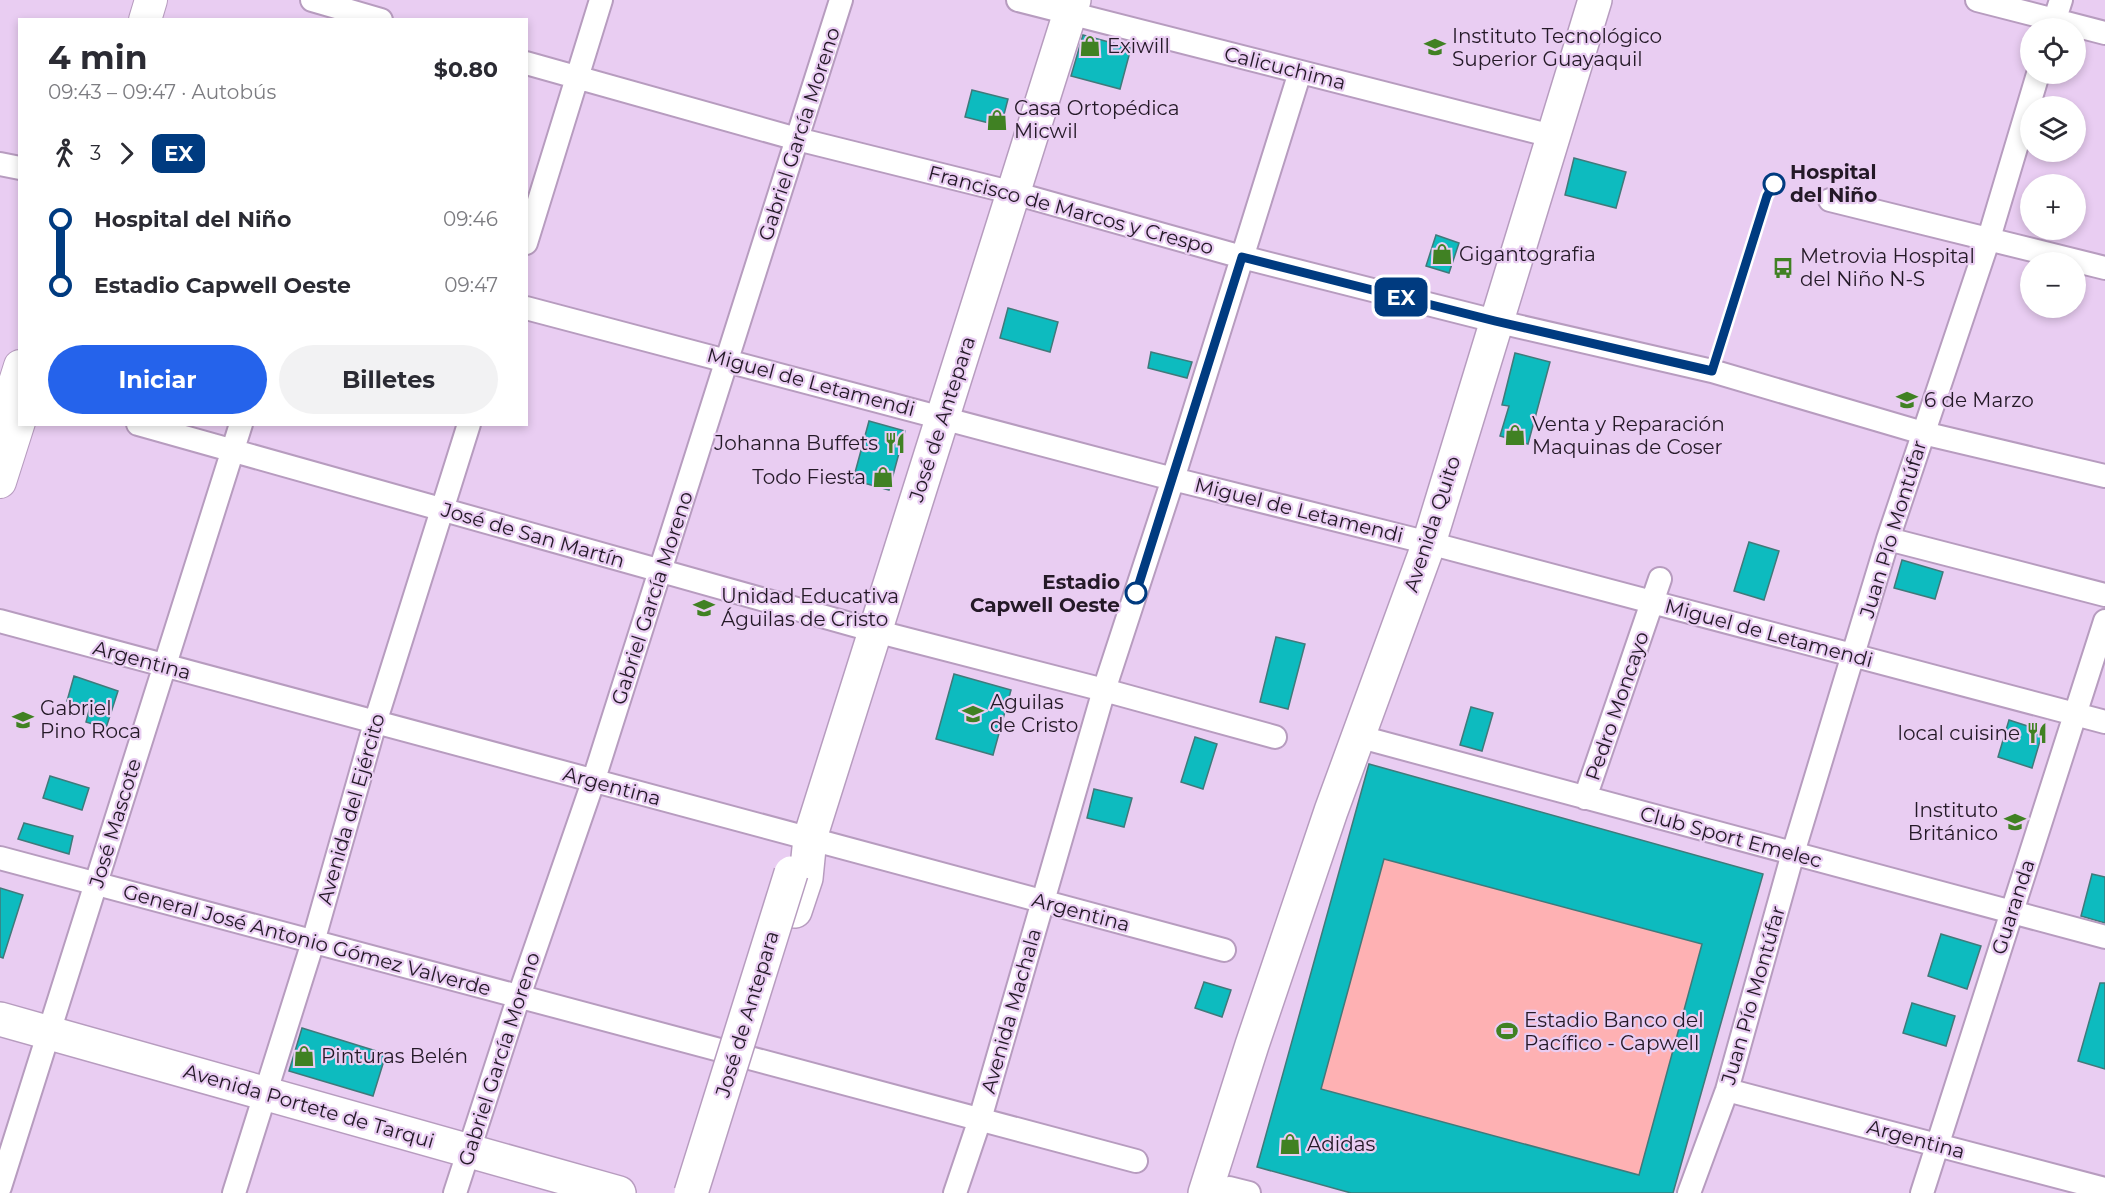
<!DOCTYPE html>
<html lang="es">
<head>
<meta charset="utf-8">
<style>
	body { margin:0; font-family:Montserrat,sans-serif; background:#f2f2f3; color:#2b2b33; height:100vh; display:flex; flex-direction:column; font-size:22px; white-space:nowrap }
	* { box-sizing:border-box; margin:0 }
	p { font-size:20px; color:#7c7c81 }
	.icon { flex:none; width:33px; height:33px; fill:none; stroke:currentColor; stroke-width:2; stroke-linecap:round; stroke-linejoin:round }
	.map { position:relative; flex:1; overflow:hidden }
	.panel { position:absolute; left:18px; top:18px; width:510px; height:408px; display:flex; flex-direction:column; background:#fff; border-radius:0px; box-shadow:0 3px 9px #0003 }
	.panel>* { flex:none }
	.badge { padding:0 12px; border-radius:9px; font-size:21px; line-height:39px }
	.fabs { position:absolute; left:2020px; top:18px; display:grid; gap:12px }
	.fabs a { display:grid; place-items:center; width:66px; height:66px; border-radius:50%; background:#fff; box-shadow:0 3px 9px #0003; font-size:30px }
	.map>.badge { position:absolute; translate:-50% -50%; box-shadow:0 0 0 3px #fff }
	.legs { display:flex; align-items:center; gap:9px; height:66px; padding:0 30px; font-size:20px }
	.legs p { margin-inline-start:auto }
	.summary { display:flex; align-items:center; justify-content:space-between; height:102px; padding:0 30px }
	h1 { font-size:33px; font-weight:700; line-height:45px }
	.action { display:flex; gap:12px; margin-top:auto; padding:12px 30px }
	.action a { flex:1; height:69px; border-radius:36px; background:#2563eb; color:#fff; font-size:24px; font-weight:700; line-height:69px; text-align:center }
	.action a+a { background:#f2f2f3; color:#2b2b33 }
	ul { padding:0 30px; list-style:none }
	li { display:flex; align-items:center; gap:21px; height:66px; font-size:22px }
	li i { display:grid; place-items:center; width:9px; height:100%; margin:0 8px; background:currentColor }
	li i::after { content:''; width:15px; height:15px; margin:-8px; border:4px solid; border-radius:50%; background:#fff }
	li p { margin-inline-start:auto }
	li:first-child i { background:linear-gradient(#0000 50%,currentColor 0) }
	li:last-child i { background:linear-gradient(currentColor 50%,#0000 0) }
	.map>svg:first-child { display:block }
	.green { fill:#feb1b3 }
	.building { fill:#0dbbbf; stroke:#41797a; stroke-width:1.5; fill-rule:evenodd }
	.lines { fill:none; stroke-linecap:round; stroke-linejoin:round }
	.minor-casing { stroke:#b79cbf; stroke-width:26 }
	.secondary-casing { stroke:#b79cbf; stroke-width:34 }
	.primary-casing { stroke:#b79cbf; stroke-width:36 }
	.minor { stroke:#fff; stroke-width:22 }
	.secondary { stroke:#fff; stroke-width:32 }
	.primary { stroke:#fff; stroke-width:33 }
	.primary-bridge-casing { stroke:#b79cbf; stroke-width:36; stroke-linecap:butt }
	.primary-bridge { stroke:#fff; stroke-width:33 }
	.line-1-casing { stroke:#fff; stroke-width:14 }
	.line-1 { stroke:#003b80; stroke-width:9 }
	.stop-1-dot { fill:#fff; stroke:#003b80; stroke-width:3 }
	.labels { text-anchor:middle; stroke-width:4.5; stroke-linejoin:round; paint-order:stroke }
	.poi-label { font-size:20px; fill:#241927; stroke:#e9cdf2; text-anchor:start }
	.street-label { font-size:20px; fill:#241927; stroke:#e9cdf2 }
	.stop-label { font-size:20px; font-weight:bold; fill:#241927; stroke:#e9cdf2; text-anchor:start }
</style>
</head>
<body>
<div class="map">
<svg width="2105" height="1193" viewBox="0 0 2105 1193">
	<rect width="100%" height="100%" fill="#e9cdf2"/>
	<path class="green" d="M1369 764 1763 874 1673 1193H1351L1257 1167Z"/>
	<path class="building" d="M1083 35 1131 48 1120 89 1071 76Z
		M972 90 1008 99 1001 126 965 117Z
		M1574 158 1626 172 1616 208 1565 195Z
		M1436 235 1459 243 1449 273 1426 266Z
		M1008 308 1058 322 1050 352 1000 338Z
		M1151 352 1192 362 1187 378 1148 368Z
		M1515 353 1550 362 1528 444 1500 436 1509 406 1502 405Z
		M869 421 905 431 889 490 853 480Z
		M1749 542 1779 551 1764 600 1734 591Z
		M1902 560 1943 572 1935 599 1894 588Z
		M1276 637 1305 644 1288 709 1260 702Z
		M954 674 1011 690 993 755 936 739Z
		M74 676 118 691 106 728 86 722 90 707 67 701Z
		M1471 707 1493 713 1482 751 1460 745Z
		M2009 720 2043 731 2032 768 1998 757Z
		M1195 737 1217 744 1203 789 1181 782Z
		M1369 764 1763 874 1673 1193H1351L1257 1167ZM1384 859 1702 944 1639 1175 1321 1089Z
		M50 776 89 788 82 810 43 798Z
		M1094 789 1132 798 1124 827 1087 818Z
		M24 823 73 836 69 854 18 839Z
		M2092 874 2105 877V923L2081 916Z
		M0 888 23 895 3 958 0 957Z
		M1941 934 1981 946 1967 989 1928 976Z
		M1204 982 1231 990 1222 1017 1195 1008Z
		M2100 983H2105V1069L2078 1061Z
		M1912 1003 1955 1016 1946 1046 1903 1033Z
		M302 1028 386 1054 373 1096 289 1071Z"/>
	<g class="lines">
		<defs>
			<path id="minor" d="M312 0 381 20
				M1018 0 1552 136
				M1977 0 2105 33
				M2052 28 2061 0
				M526 63 797 139 1014 193 1242 257 1495 321 1712 371 1923 433 2105 476
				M0 164 20 168
				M1830 200 2105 268
				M526 243 601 0
				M526 308 1173 479 1429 543 2105 722
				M138 424 875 631 1104 690 1275 737
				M1888 539 2105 595
				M0 621 1224 950
				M1357 736 2105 937
				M1585 798 1660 579
				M0 858 1136 1161
				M1727 1090 2105 1189
				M0 1187 241 424
				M1229 1188 1249 1193
				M234 1193 313 942 375 723 469 424
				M455 1193 519 996 593 782 841 0
				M955 1193 980 1119 1104 690 1173 479 1300 72
				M1689 1193 1727 1090 1793 853 1888 539 1989 238 2038 74
				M1922 1193 2105 621"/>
			<path id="secondary" d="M145 20 151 0
				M0 430 20 366
				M0 482 20 419"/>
			<path id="primary" d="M795 911 806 878 810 838 1074 0
				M0 1019 619 1193
				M1205 1193 1252 1045 1331 811 1429 543 1595 0"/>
		</defs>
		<use href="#minor" class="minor-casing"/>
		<use href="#secondary" class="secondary-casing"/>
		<use href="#primary" class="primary-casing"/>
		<use href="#minor" class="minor"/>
		<use href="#secondary" class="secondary"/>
		<use href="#primary" class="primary"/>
		<defs>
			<path id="primary-bridge" d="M691 1193 791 873"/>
		</defs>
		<use href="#primary-bridge" class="primary-bridge-casing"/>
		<use href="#primary-bridge" class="primary-bridge"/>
	</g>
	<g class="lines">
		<defs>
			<path id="line-1" d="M1136 593 1242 257 1495 321 1712 371 1767 196 1774 184"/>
		</defs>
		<use href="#line-1" class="line-1-casing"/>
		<use href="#line-1" class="line-1"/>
	</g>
	<defs>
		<symbol id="shop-bare" viewBox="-9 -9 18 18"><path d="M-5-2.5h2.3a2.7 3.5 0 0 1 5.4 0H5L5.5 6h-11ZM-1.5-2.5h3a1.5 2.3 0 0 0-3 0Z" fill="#408123" stroke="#e9cdf2" stroke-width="2.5" paint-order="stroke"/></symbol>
		<symbol id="school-bare" viewBox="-9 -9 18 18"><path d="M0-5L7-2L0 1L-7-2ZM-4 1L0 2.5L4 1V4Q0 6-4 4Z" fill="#408123" stroke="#e9cdf2" stroke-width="2.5" paint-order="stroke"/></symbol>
		<symbol id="bus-bare" viewBox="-9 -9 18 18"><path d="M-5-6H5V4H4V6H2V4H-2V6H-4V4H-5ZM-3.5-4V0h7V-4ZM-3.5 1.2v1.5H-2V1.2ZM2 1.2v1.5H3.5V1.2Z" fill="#408123" stroke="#e9cdf2" stroke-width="2.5" paint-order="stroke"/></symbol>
		<symbol id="university-bare" viewBox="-9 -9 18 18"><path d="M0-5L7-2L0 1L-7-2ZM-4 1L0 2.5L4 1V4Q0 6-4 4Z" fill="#408123" stroke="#e9cdf2" stroke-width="2.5" paint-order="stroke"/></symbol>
		<symbol id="restaurant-bare" viewBox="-9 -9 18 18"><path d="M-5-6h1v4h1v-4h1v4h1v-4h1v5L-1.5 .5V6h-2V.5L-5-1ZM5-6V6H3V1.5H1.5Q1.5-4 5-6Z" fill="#408123" stroke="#e9cdf2" stroke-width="2.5" paint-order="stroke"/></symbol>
		<symbol id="stadium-bare" viewBox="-9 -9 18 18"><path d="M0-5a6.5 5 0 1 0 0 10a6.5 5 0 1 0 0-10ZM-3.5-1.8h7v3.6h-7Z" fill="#408123" stroke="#e9cdf2" stroke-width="2.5" paint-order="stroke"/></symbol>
	</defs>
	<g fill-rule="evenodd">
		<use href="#shop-bare" x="1075" y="31" width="30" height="30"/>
		<use href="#school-bare" x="1420" y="32" width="30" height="30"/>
		<use href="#shop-bare" x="982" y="105" width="30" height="30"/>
		<use href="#shop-bare" x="1427" y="239" width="30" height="30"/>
		<use href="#bus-bare" x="1768" y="253" width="30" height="30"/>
		<use href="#university-bare" x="1892" y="385" width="30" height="30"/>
		<use href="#shop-bare" x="1500" y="420" width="30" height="30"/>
		<use href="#restaurant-bare" x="880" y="428" width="30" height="30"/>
		<use href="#shop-bare" x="868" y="462" width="30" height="30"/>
		<use href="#school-bare" x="689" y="593" width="30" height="30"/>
		<use href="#school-bare" x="958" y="699" width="30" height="30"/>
		<use href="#school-bare" x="8" y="705" width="30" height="30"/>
		<use href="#restaurant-bare" x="2022" y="718" width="30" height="30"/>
		<use href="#school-bare" x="2000" y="807" width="30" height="30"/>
		<use href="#stadium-bare" x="1492" y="1016" width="30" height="30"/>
		<use href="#shop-bare" x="289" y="1041" width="30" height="30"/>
		<use href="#shop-bare" x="1275" y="1129" width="30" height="30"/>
	</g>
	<g class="stop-1-dot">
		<circle cx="1774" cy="184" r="10"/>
		<circle cx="1136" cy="593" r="10"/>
	</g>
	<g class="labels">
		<g class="poi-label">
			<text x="1452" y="43">Instituto Tecnológico<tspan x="1452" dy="23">Superior Guayaquil</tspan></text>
			<text x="1107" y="53">Exiwill</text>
			<text x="1014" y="115">Casa Ortopédica<tspan x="1014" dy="23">Micwil</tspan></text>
			<text x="1459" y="261">Gigantografia</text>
			<text x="1800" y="263">Metrovia Hospital<tspan x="1800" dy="23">del Niño N-S</tspan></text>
			<text x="1924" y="407">6 de Marzo</text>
			<text x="1532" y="431">Venta y Reparación<tspan x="1532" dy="23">Maquinas de Coser</tspan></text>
			<text x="878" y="450" text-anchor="end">Johanna Buffets</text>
			<text x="866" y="484" text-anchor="end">Todo Fiesta</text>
			<text x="721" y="603">Unidad Educativa<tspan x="721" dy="23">Águilas de Cristo</tspan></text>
			<text x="990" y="709">Aguilas<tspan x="990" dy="23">de Cristo</tspan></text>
			<text x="40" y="715">Gabriel<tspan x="40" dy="23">Pino Roca</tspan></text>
			<text x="2020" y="740" text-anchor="end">local cuisine</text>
			<text x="1998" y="817" text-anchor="end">Instituto<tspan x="1998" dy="23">Británico</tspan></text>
			<text x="1524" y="1027">Estadio Banco del<tspan x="1524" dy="23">Pacífico - Capwell</tspan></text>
			<text x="321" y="1063">Pinturas Belén</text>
			<text x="1307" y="1151">Adidas</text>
		</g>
		<g class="street-label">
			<text transform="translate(1285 68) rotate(14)" y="7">Calicuchima</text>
			<text transform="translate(799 134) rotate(-72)" y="7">Gabriel García Moreno</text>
			<text transform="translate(1071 210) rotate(15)" y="7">Francisco de Marcos y Crespo</text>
			<text transform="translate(811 382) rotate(15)" y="7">Miguel de Letamendi</text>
			<text transform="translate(942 419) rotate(-72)" y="7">José de Antepara</text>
			<text transform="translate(1299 510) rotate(14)" y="7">Miguel de Letamendi</text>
			<text transform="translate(1432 524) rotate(-72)" y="7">Avenida Quito</text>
			<text transform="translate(1893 529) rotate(-73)" y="7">Juan Pío Montúfar</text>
			<text transform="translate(533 535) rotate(16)" y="7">José de San Martín</text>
			<text transform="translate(652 598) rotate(-72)" y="7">Gabriel García Moreno</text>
			<text transform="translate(1769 633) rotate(15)" y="7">Miguel de Letamendi</text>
			<text transform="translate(142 660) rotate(15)" y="7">Argentina</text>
			<text transform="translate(1617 706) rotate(-71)" y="7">Pedro Moncayo</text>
			<text transform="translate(612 786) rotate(15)" y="7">Argentina</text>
			<text transform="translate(351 809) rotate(-74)" y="7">Avenida del Ejército</text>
			<text transform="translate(115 823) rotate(-73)" y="7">José Mascote</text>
			<text transform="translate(1731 837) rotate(15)" y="7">Club Sport Emelec</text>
			<text transform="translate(2013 907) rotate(-72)" y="7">Guaranda</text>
			<text transform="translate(1081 912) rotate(15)" y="7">Argentina</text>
			<text transform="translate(307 940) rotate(15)" y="7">General José Antonio Gómez Valverde</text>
			<text transform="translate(1753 995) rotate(-74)" y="7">Juan Pío Montúfar</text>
			<text transform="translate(1011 1011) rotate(-74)" y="7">Avenida Machala</text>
			<text transform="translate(747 1014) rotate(-73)" y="7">José de Antepara</text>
			<text transform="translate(499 1059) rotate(-72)" y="7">Gabriel García Moreno</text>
			<text transform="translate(309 1106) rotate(16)" y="7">Avenida Portete de Tarqui</text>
			<text transform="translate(1916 1139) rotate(15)" y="7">Argentina</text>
		</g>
		<g class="stop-label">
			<text x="1790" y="179">Hospital<tspan x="1790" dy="23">del Niño</tspan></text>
			<text x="1120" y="589" text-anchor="end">Estadio<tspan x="1120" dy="23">Capwell Oeste</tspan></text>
		</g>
	</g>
</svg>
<div class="fabs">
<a><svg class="icon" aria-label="locate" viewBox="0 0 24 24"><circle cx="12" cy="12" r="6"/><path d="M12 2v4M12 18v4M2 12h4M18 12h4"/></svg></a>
<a><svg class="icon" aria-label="layers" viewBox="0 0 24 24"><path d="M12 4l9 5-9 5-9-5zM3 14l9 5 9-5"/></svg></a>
<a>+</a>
<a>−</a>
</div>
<b class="badge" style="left:1401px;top:297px;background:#003b80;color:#fff">EX</b>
<section class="panel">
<div class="summary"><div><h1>4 min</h1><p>09:43 – 09:47 · Autobús</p></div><b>$0.80</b></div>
<div class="legs"><svg class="icon" aria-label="walk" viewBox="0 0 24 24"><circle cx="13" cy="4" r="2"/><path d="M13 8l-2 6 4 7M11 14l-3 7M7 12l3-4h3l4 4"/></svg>3<svg class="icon" aria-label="forward" viewBox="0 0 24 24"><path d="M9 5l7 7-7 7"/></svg><b class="badge" style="background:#003b80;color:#fff">EX</b></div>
<ul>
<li><i style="color:#003b80"></i><b>Hospital del Niño</b><p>09:46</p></li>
<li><i style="color:#003b80"></i><b>Estadio Capwell Oeste</b><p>09:47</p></li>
</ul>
<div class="action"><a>Iniciar</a><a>Billetes</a></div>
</section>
</div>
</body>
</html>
